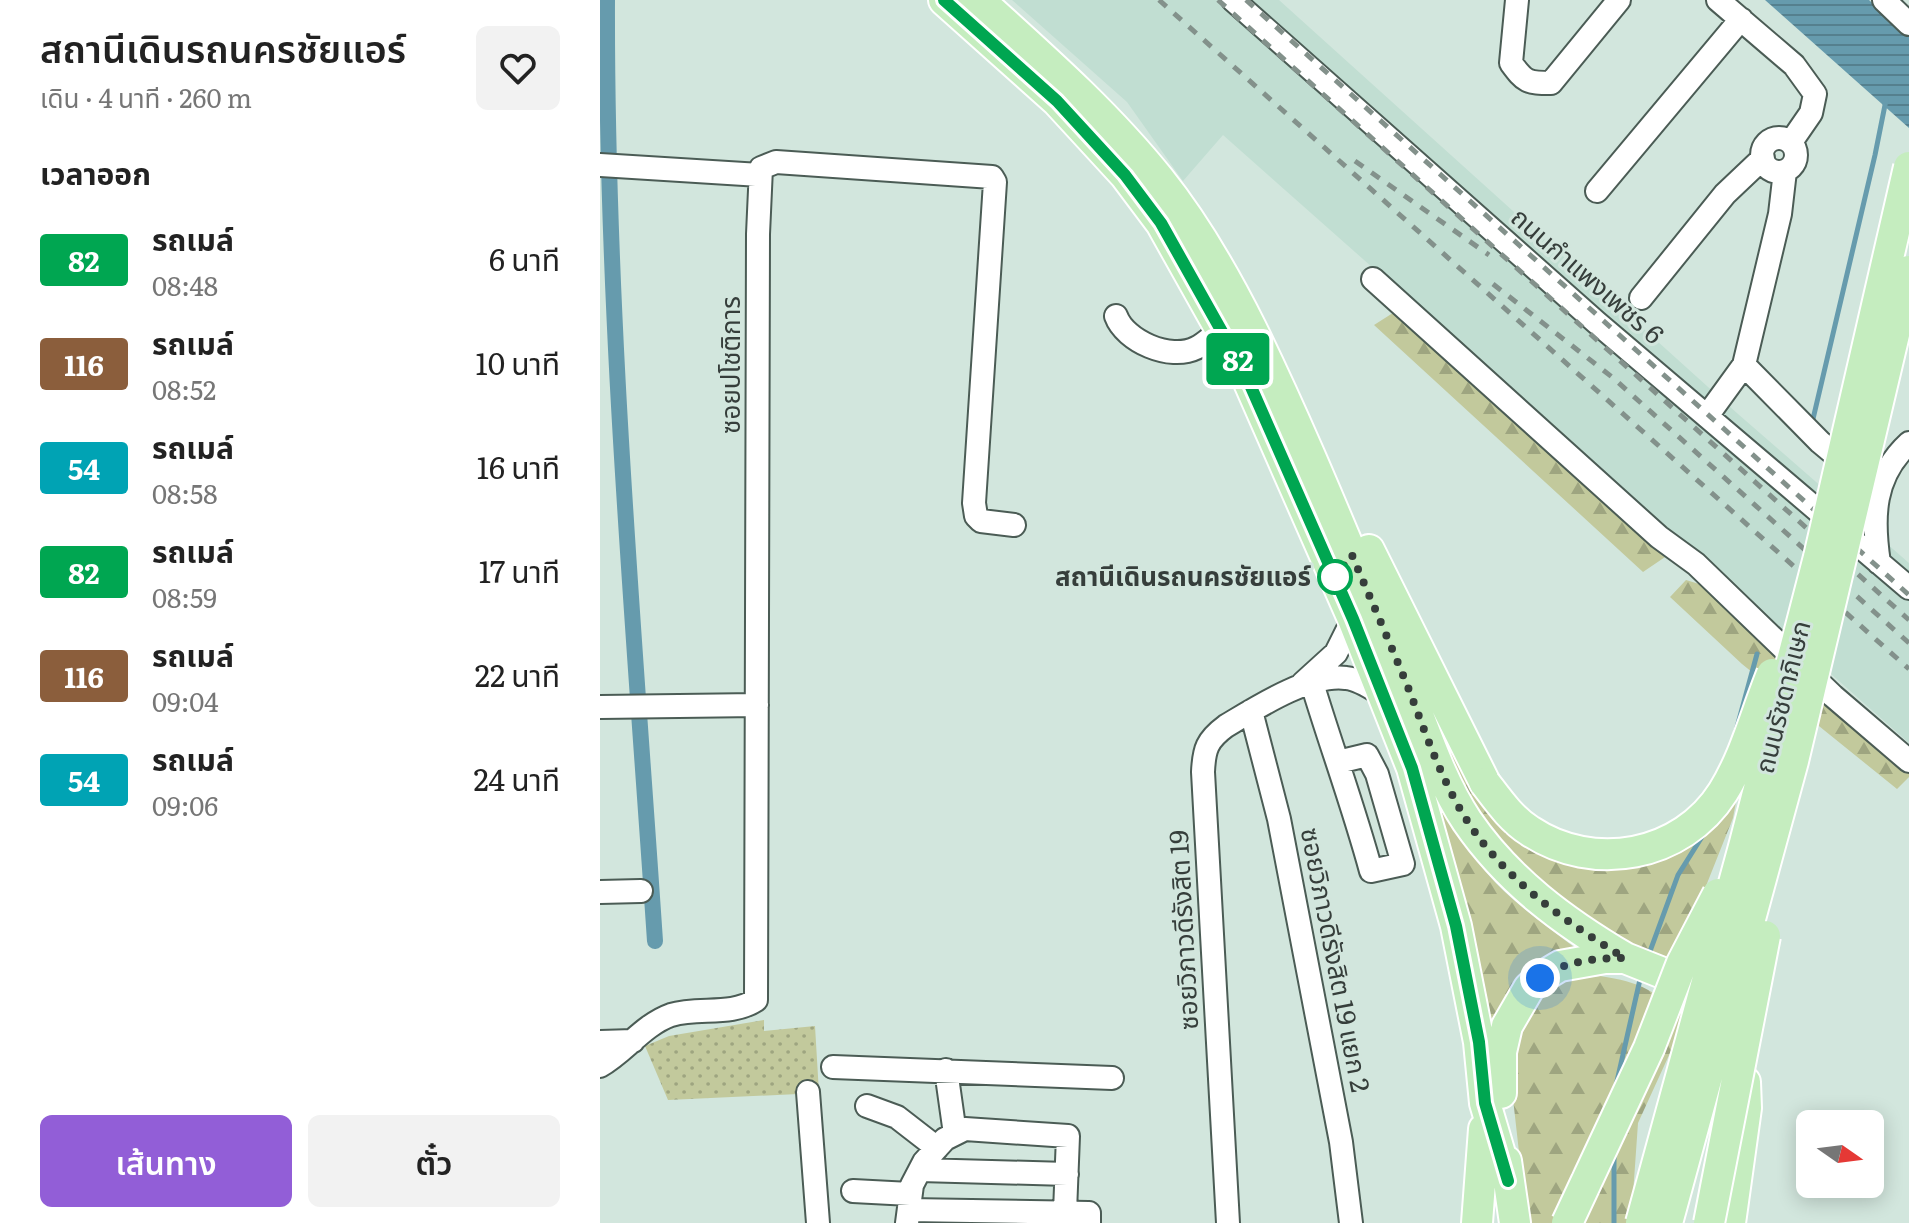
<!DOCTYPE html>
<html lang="th">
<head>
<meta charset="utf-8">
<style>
	body { margin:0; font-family:Literata,"Noto Sans Thai",serif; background:#f2f2f2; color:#222; height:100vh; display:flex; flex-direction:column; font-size:30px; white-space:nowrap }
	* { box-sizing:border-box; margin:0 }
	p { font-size:26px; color:#767676 }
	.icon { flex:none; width:44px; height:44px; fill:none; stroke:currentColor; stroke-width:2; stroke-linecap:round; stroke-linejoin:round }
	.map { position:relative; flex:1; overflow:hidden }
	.panel { display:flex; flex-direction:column; background:#fff; width:600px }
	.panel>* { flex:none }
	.badge { padding:0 16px; border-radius:6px; font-size:28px; line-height:52px }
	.needle { width:52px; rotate:104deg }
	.controls { position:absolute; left:1196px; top:1110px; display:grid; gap:16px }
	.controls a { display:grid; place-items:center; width:88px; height:88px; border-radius:12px; background:#fff; box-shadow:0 4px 20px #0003; font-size:40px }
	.you { position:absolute; width:40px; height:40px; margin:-20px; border:6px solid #fff; border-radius:50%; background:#1a73e8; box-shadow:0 0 0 12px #1a73e833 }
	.map>.badge { position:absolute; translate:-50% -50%; box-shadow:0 0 0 4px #fff }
	h2 { padding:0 40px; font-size:30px; line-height:72px }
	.round { display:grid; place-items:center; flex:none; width:84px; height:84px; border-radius:12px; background:#f2f2f2 }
	.overview { display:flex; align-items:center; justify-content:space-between; height:136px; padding:0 40px }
	h1 { font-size:38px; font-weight:600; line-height:60px }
	.cta { display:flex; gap:16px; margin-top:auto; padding:16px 40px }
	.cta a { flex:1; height:92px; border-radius:12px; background:#925ed7; color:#fff; font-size:32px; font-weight:600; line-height:92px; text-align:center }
	.cta a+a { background:#f2f2f2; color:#222 }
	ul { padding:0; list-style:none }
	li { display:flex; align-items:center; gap:24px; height:104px; padding:0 40px }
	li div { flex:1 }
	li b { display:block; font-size:30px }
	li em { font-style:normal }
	li .badge { min-width:88px; font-weight:700; text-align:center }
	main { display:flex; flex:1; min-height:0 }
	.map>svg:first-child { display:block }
	.built { fill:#c1ded2 }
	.grass { fill:url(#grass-dots) }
	.forest { fill:url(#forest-firs) }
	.water { fill:url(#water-rules) }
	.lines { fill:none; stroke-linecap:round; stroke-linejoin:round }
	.stream { stroke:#669bad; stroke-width:5 }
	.canal { stroke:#669bad; stroke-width:16 }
	.minor-casing { stroke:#4b5c55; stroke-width:26 }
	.major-casing { stroke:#fff; stroke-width:34 }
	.minor { stroke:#fff; stroke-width:22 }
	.major { stroke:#c5edbf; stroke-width:30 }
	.rail { stroke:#83918b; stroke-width:5; stroke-dasharray:10 10; stroke-linecap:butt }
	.major-bridge-casing { stroke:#fff; stroke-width:34; stroke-linecap:butt }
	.major-bridge { stroke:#c5edbf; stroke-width:30 }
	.line-casing { stroke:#fff; stroke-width:18 }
	.line { stroke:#00a651; stroke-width:12 }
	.walk { stroke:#363e3b; stroke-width:8; stroke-dasharray:0 14.4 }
	.stop-dot { fill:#fff; stroke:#00a651; stroke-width:4 }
	.labels { text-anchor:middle; stroke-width:6; stroke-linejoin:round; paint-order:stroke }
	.street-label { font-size:26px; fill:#363e3b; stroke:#d2e6dd }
	.stop-label { font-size:26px; font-weight:bold; fill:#363e3b; stroke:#d2e6dd; text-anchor:end }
</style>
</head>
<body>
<main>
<section class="panel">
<div class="overview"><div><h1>สถานีเดินรถนครชัยแอร์</h1><p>เดิน · 4 นาที · 260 m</p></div><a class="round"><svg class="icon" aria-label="heart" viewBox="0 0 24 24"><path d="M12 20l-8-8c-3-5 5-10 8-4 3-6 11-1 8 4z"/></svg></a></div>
<h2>เวลาออก</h2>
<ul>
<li><span class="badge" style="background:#00a651;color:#fff">82</span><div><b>รถเมล์</b><p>08:48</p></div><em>6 นาที</em></li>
<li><span class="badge" style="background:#8b5e3c;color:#fff">116</span><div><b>รถเมล์</b><p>08:52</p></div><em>10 นาที</em></li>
<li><span class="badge" style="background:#00a3b4;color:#fff">54</span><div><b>รถเมล์</b><p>08:58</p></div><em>16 นาที</em></li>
<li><span class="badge" style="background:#00a651;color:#fff">82</span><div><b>รถเมล์</b><p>08:59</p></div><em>17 นาที</em></li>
<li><span class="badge" style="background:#8b5e3c;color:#fff">116</span><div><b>รถเมล์</b><p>09:04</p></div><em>22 นาที</em></li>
<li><span class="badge" style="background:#00a3b4;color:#fff">54</span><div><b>รถเมล์</b><p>09:06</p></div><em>24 นาที</em></li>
</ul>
<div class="cta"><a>เส้นทาง</a><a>ตั๋ว</a></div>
</section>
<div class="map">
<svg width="1309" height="1223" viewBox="0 0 1309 1223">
	<defs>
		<pattern id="grass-dots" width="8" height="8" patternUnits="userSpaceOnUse" patternTransform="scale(2)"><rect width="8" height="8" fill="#c2c99c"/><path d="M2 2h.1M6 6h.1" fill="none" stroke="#9ea580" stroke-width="1.8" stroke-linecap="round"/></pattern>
		<pattern id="forest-firs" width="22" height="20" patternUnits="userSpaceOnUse" patternTransform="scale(2)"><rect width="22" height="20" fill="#c2c99c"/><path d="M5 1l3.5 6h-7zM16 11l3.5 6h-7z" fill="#9ea580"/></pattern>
		<pattern id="water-rules" width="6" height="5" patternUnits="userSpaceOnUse" patternTransform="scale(2)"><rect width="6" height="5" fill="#669bad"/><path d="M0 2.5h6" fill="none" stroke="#55808e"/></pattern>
	</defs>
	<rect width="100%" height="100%" fill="#d2e6dd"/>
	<path class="built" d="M412 0H679L1138 414 1309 563V743L623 135 583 181 527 102Z"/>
	<path class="grass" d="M164 1020V1031L215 1026 219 1093 68 1100 45 1046 69 1036Z"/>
	<path class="forest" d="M796 311 1071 553 1043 572 774 325Z
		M767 567 888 799 1014 860 1140 780 1133 818 1073 969 981 918 932 881 871 809Z
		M1086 580 1109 587 1309 768V777L1297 789 1142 664 1070 597Z
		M826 776C846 799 854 827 871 852 899 895 942 922 982 953L892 1042Z
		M1000 976C1041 982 1055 991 1086 1018L1038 1123 1031 1223H927L911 1081 913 1044 924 1014 951 986 971 979Z"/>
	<path class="water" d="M1165 0H1269L1309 37V128Z"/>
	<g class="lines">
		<path class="stream" d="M1213 419 1275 155 1286 100
			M1136 731 1157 654
			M1049 954 1078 875 1105 832
			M1015 1090 1041 975
			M1014 1223V1152"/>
		<path class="canal" d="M7 0C6 314 34 628 55 941"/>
		<defs>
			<path id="minor" d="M633 0 996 322 1309 588
				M917 0 911 63C925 82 927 83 951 83L1019 0
				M1118 0 1194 65 1215 94 1211 113 1191 142
				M1284 0 1309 24
				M1162 155a17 17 0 1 1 34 0a17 17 0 1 1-34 0Z
				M0 165 160 175
				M1185 171 1180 214 1144 365 1220 442 1279 491
				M997 191 1141 19
				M773 279 1059 537 1096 564 1233 696 1309 761
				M1041 298 1125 194 1163 158
				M516 316C525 341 570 361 596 348 605 344 613 335 621 330
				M1107 416 1144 365
				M1279 563C1272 517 1273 476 1309 443
				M703 683 736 653 753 619
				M712 683C731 746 754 808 771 871L803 864 777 774 767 755 738 762
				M0 707 157 705
				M651 711 679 819 741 1142 751 1223
				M0 892 41 891
				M0 1042 33 1041
				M0 1066C25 1052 43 1025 71 1015 99 1006 130 1017 156 1000L158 234 161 168 176 162 392 177 395 182 374 503 376 516 381 521 414 525
				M233 1067 512 1078
				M346 1070 355 1134
				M208 1092 218 1223
				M267 1106 297 1117 337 1148
				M320 1170 467 1174
				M253 1191 310 1194
				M309 1210 489 1213V1223
				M307 1223 312 1185 324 1162 345 1139 365 1129 468 1136 465 1212
				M628 1223 603 772C604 749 607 740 626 726 656 708 710 673 746 678 760 679 774 690 786 697"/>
			<path id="major" d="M344 0 457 101 525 175 561 223 644 371 753 619 812 768 856 926 879 1042 885 1103 908 1181
				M379 0C442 57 506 113 559 179 595 224 625 276 651 328 706 440 752 557 801 672 822 721 837 776 867 821 908 881 964 922 1025 958
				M769 550 885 783
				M901 1093V1052L907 1026 929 988 940 978 960 966 1005 958H1025L1113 993 1122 1008
				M906 1161 915 1223
				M877 1223 884 1129
				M1130 1223 1146 1108 1145 1082"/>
		</defs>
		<use href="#minor" class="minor-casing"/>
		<use href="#major" class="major-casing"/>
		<use href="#minor" class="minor"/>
		<use href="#major" class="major"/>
		<path class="rail" d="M559 0 1309 669
			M618 0 1309 620
			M646 0 1309 595
			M755 161 889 255
			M893 284 1012 377 1309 643"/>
		<defs>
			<path id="major-bridge" d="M885 783C898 800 911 819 930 831 993 873 1082 857 1123 792 1145 757 1156 713 1172 674
				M967 1223 1049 1048 1082 963 1118 894
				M1041 1223 1145 843 1219 557 1309 167
				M1067 1223 1193 761 1309 271
				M1109 1223 1165 936"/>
		</defs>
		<use href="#major-bridge" class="major-bridge-casing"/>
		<use href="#major-bridge" class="major-bridge"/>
	</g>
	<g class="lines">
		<defs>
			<path id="line" d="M344 0 457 101 525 175 561 223 644 371 753 619 812 768 856 926 879 1042 885 1103 908 1181"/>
		</defs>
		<use href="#line" class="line-casing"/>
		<use href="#line" class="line"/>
		<path class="walk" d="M735 577 752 555C771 600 791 645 809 690 826 734 841 779 866 819 905 880 964 921 1025 958 995 958 965 961 940 978"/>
	</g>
	<circle class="stop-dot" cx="735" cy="577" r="16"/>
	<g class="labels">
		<g class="street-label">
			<text transform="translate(987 276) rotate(41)" y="9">ถนนกำแพงเพชร 6</text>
			<text transform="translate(131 365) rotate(-90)" y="9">ซอยปโชติการ</text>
			<text transform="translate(1183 697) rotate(-76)" y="9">ถนนรัชดาภิเษก</text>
			<text transform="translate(584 930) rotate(-93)" y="9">ซอยวิภาวดีรังสิต 19</text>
			<text transform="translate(735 960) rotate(79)" y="9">ซอยวิภาวดีรังสิต 19 แยก 2</text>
		</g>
		<g class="stop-label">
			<text x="711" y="586">สถานีเดินรถนครชัยแอร์</text>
		</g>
	</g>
</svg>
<div class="controls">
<a><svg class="needle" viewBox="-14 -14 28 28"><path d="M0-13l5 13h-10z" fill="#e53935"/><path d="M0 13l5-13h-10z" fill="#767676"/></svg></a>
</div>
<div class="you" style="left:940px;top:978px"></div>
<b class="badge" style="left:638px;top:359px;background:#00a651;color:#fff">82</b>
</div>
</main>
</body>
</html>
